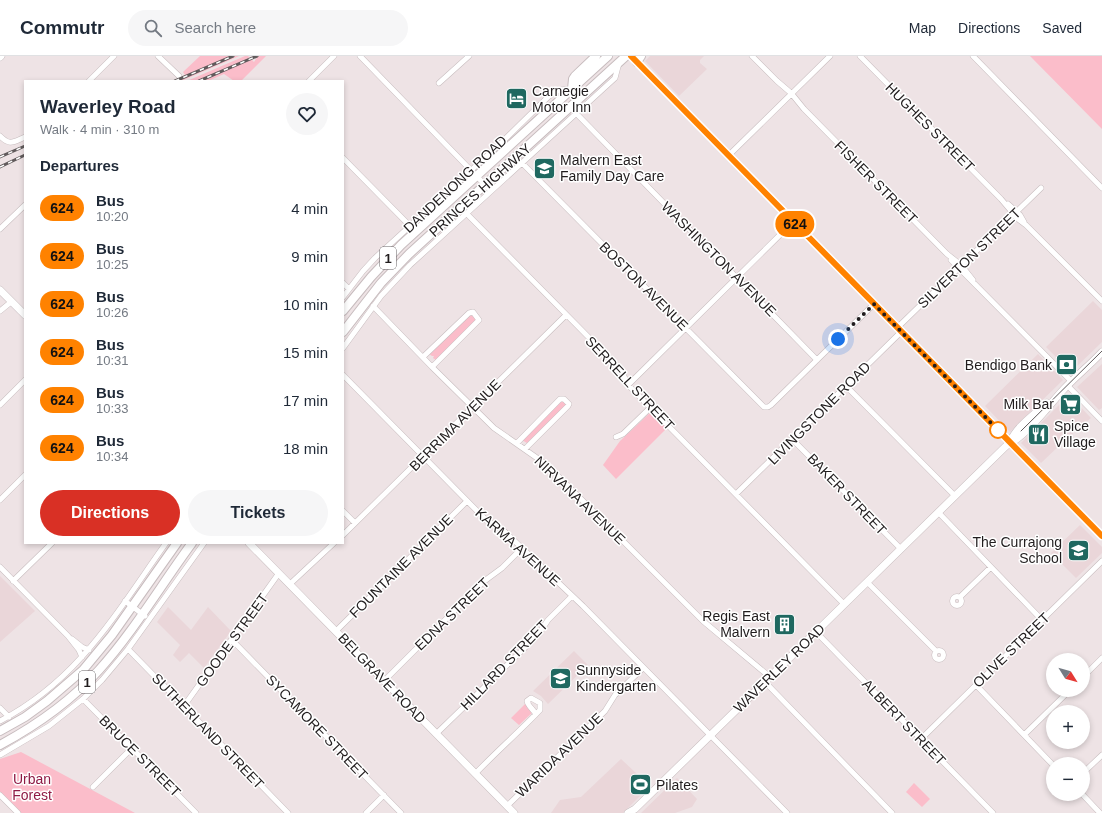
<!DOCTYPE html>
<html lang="en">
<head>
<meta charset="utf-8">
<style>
	body { margin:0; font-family:Arial,sans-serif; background:#f6f6f7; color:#1f2937; height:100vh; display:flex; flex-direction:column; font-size:15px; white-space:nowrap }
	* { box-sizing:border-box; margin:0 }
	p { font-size:13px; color:#747a83 }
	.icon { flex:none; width:22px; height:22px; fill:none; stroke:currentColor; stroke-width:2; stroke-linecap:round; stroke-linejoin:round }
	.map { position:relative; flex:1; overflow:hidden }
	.drawer { position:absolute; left:24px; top:24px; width:320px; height:464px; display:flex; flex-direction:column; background:#fff; border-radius:0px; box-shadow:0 2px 6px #0003 }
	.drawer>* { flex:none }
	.badge { padding:0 8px; border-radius:13px; font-size:14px; line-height:26px }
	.needle { width:26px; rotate:127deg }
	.controls { position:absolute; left:1046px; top:597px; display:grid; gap:8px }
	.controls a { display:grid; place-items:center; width:44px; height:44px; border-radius:50%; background:#fff; box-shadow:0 2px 6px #0003; font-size:20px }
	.you { position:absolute; width:20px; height:20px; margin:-10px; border:3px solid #fff; border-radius:50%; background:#1a73e8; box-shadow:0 0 0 6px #1a73e833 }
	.map>.badge { position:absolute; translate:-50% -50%; box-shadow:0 0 0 2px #fff }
	h2 { padding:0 16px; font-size:15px; line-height:36px }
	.round { display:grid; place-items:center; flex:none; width:42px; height:42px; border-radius:21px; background:#f6f6f7 }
	.headline { display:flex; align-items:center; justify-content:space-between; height:68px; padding:0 16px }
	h1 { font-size:19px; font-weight:600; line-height:30px }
	.button { display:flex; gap:8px; margin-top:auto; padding:8px 16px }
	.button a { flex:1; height:46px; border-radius:24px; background:#d93025; color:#fff; font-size:16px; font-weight:600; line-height:46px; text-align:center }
	.button a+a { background:#f6f6f7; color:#1f2937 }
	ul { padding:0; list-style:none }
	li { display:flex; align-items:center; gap:12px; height:48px; padding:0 16px }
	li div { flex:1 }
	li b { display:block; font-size:15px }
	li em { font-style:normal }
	li .badge { min-width:44px; font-weight:700; text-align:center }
	header { display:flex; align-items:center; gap:24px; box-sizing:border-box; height:56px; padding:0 20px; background:#fff; border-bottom:1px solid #e0e1e3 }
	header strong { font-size:19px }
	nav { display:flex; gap:22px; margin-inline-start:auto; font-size:14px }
	.search { width:280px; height:36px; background:#f6f6f7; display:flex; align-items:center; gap:10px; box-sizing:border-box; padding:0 14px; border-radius:22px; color:#747a83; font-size:15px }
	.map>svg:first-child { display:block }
	.built { fill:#ead6d9 }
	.green { fill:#fbbdca }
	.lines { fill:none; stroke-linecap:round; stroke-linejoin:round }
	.minor-casing { stroke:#c7bcbe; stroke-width:6 }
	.tertiary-casing { stroke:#c7bcbe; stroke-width:8 }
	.secondary-casing { stroke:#c7bcbe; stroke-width:8 }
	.trunk-casing { stroke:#c7bcbe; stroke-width:10 }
	.minor { stroke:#fff; stroke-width:5 }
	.tertiary { stroke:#fff; stroke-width:6 }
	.secondary { stroke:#fff; stroke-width:7 }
	.trunk { stroke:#fff; stroke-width:8 }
	.tram { stroke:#615b5c; stroke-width:1 }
	.rail-casing { stroke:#615b5c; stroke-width:3 }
	.rail { stroke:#fff; stroke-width:1.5; stroke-dasharray:4.5; stroke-linecap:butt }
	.line-casing { stroke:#fff; stroke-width:9 }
	.line { stroke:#ff8200; stroke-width:6 }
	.walk { stroke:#211d1e; stroke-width:4; stroke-dasharray:0 7.2 }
	.stop-dot { fill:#fff; stroke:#ff8200; stroke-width:2 }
	.labels { text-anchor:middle; stroke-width:3; stroke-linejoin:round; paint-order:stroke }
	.shield { fill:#fff; stroke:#646162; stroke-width:1 }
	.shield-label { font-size:13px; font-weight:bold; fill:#211d1e }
	.poi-label { font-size:14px; fill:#211d1e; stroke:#fff; text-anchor:start }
	.street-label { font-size:14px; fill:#211d1e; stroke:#fff }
	.park-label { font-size:14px; fill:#8f1a45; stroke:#fff }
</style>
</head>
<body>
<header>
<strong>Commutr</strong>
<div class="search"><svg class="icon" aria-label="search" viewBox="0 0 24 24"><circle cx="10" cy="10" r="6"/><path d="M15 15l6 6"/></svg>Search here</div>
<nav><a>Map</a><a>Directions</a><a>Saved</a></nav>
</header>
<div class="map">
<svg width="1102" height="757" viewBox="0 0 1102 757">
	<rect width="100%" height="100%" fill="#eee3e5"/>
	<path class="built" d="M650 0H704L700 4V7L707 13 679 40 645 5Z
		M1093 245 1102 254V286L1071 316 1046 291Z
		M1038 298 1063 324 1010 376 985 350Z
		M1102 308V352L1099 354 1077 331Z
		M1068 340H1070L1091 362 1062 387 1041 407 1021 387Z
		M1080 469 1102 491V497L1076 522 1051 497Z
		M0 520 35 555 0 586Z
		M168 551 191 574 208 551 231 575 204 612 189 597 180 606 173 599 180 589 157 566Z
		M574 595 588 609 548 648 541 640 533 635Z
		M621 703 650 730 623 757H551L560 744 581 741Z
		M677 722 697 743 692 751 675 757H641Z"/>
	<path class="green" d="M200 0H239L181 25 176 24 185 19 183 16Z
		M245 0H248L254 6 258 0H266L241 25H234L224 18 208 25H187Z
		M1030 0H1102V73Z
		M471 259 475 262V265L436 304 433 302 434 300H432L429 298 468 260Z
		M563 344 566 347V349L527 387 522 384Z
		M652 355 667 372 616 423 603 409 620 385Z
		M525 648 533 656 519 669 511 662Z
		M21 696 135 757H21L0 736V703Z
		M914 727 930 743 922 751 906 736Z"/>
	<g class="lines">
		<defs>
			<path id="minor" d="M158 0 179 20
				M360 0 491 135
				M752 0 777 25 791 37 804 53 947 198 961 209 973 224
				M860 0 1001 143 1018 163 1026 169 1102 245
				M973 0 1102 132
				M89 25 114 0
				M309 25 334 0
				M439 27 469 0
				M570 51 817 304
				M0 80C10 90 13 86 25 81
				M728 100 830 0
				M343 102 410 170
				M522 107 764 351H768L771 349 874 248
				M1008 148 1020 159 1024 166
				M467 158 620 313 629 330 844 548
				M0 173 25 149
				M951 204 1072 326
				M343 227 349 233
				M343 241 363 215 375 202 502 86 548 41 559 34 572 33
				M373 250 432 311 494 372 547 409 703 565 770 621
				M0 255 11 246
				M897 272 1041 132
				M343 292 381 240 410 209 615 22 619 7
				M423 301 469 257 473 256 479 264 432 311
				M343 319 486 464 504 475 583 550 787 757
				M628 329 793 166
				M846 330 955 440
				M1068 330 1102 365
				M0 349 25 324
				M616 381 623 378 651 351
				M792 383 901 493
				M517 387 560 343H564L569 348 568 350 525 393
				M736 438 901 276
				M0 444 25 419
				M343 455 355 467
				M938 456 1042 564
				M343 479 566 259
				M0 511 68 580 79 594 82 601
				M13 525 52 487
				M867 526 936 595
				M290 528 334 487
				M952.5 545a4.5 4.5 0 1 1 9 0a4.5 4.5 0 1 1-9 0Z
				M960 541 991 511
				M125 545 145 560
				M336 575 467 445
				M816 576 993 757
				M72 583 82 591 89 594
				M232 584 401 757
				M128 593 288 757
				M934.5 599a4.5 4.5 0 1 1 9 0a4.5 4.5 0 1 1-9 0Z
				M1083 621 1102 602
				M384 625 483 526 502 512 521 493
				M765 626 892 757
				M976 629 1053 709
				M83 643 196 757
				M184 650 279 517
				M0 652 9 661
				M0 665C79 624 116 557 166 487
				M436 678 538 579 548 564 572 540
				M1024 679 1070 634
				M921 683 1102 505
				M0 699 49 670 83 643 102 624 128 593 204 487
				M1083 717 1102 699
				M475 718C496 696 519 676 540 654V647L531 642 527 645C528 650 533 653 535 657V659
				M93 731 132 692
				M1082 738 1100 757
				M0 739 18 757
				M507 750 605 655 615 639 643 612
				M366 757 384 739"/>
			<path id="tertiary" d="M631 0 1102 480"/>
			<path id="secondary" d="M0 1 1 0
				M0 234 25 259
				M1010 386C1017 370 1034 359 1047 347
				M249 487 514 757
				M628 757 635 753 1005 391C1009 387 1013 386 1018 382 1035 369 1049 349 1064 333 1076 320 1090 309 1102 296"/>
			<path id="trunk" d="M637 6 641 0
				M572 33 573 23 575 20 596 0
				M343 255 371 221 401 189 608 0
				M343 276 381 227 409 198 626 0
				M0 675 25 661 47 645 83 614 112 579 177 487
				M0 689C37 669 71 645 99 614 134 575 161 529 192 487"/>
		</defs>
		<use href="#minor" class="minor-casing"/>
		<use href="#tertiary" class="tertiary-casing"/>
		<use href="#secondary" class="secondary-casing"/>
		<use href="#trunk" class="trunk-casing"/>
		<use href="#minor" class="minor"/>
		<use href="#tertiary" class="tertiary"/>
		<use href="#secondary" class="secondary"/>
		<use href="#trunk" class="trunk"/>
		<path class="tram" d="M1021 375 1102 295"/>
		<defs>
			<path id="rail" d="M175 25 233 0
				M199 25 257 0
				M0 101 25 90
				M0 111 25 99"/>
		</defs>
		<use href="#rail" class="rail-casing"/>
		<use href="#rail" class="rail"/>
	</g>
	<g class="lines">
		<defs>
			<path id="line" d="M631 0 1102 480"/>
		</defs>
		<use href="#line" class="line-casing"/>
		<use href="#line" class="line"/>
		<path class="walk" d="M838 283 874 248 998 374"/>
	</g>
	<defs>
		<symbol id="hotel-square" viewBox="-11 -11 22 22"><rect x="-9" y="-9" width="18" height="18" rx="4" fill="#1f6860" stroke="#fff"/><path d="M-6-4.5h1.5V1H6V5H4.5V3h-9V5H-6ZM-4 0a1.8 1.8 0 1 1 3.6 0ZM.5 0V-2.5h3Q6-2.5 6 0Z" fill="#fff"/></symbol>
		<symbol id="school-square" viewBox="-11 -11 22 22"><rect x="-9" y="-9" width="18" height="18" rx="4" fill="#1f6860" stroke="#fff"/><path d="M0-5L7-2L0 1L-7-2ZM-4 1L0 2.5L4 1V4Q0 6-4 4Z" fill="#fff"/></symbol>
		<symbol id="bank-square" viewBox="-11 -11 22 22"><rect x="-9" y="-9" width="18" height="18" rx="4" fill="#1f6860" stroke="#fff"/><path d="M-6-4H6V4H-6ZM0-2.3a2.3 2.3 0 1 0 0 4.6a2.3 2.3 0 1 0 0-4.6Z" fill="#fff"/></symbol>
		<symbol id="supermarket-square" viewBox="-11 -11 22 22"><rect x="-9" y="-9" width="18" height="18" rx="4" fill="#1f6860" stroke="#fff"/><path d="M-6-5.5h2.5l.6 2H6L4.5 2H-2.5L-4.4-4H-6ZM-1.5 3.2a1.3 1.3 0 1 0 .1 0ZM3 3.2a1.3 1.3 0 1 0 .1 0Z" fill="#fff"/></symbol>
		<symbol id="restaurant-square" viewBox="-11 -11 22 22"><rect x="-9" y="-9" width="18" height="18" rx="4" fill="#1f6860" stroke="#fff"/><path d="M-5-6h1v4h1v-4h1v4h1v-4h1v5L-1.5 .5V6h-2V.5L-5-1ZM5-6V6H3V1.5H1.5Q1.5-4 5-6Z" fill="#fff"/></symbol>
		<symbol id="building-square" viewBox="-11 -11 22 22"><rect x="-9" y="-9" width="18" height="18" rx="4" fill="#1f6860" stroke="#fff"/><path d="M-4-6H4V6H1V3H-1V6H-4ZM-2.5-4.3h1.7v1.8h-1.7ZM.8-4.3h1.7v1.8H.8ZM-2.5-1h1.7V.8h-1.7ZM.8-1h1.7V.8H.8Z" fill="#fff"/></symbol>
		<symbol id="stadium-square" viewBox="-11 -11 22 22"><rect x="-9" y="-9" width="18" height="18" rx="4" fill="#1f6860" stroke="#fff"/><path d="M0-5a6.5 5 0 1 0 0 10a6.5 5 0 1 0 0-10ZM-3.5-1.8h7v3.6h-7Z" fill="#fff"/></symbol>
	</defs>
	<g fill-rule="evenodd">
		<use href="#hotel-square" x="504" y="30" width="25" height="25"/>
		<use href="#school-square" x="532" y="100" width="25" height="25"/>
		<use href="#bank-square" x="1054" y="296" width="25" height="25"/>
		<use href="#supermarket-square" x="1058" y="336" width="25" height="25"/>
		<use href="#restaurant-square" x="1026" y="366" width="25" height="25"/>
		<use href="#school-square" x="1066" y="482" width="25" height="25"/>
		<use href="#building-square" x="772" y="556" width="25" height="25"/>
		<use href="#school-square" x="548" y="610" width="25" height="25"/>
		<use href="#stadium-square" x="628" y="716" width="25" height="25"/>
	</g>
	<circle class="stop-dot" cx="998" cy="374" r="8"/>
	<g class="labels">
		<g class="shield">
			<rect x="380" y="191" width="16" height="22" rx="3"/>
			<rect x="79" y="615" width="16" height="22" rx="3"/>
		</g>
		<g class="shield-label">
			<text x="388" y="207">1</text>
			<text x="87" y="631">1</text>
		</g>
		<g class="poi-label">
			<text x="532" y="40">Carnegie<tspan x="532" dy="16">Motor Inn</tspan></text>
			<text x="560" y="109">Malvern East<tspan x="560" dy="16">Family Day Care</tspan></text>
			<text x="1052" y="314" text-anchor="end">Bendigo Bank</text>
			<text x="1054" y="353" text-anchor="end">Milk Bar</text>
			<text x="1054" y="375">Spice<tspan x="1054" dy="16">Village</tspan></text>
			<text x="1062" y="491" text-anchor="end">The Currajong<tspan x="1062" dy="16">School</tspan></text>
			<text x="770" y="565" text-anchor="end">Regis East<tspan x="770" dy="16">Malvern</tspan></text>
			<text x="576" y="619">Sunnyside<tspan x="576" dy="16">Kindergarten</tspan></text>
			<text x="656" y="734">Pilates</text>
		</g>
		<g class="street-label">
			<text transform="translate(930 71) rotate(45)" y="5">HUGHES STREET</text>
			<text transform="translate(876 126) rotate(45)" y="5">FISHER STREET</text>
			<text transform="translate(455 128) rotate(-43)" y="5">DANDENONG ROAD</text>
			<text transform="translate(480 134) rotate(-42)" y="5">PRINCES HIGHWAY</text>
			<text transform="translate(969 202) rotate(-44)" y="5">SILVERTON STREET</text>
			<text transform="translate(719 203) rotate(45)" y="5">WASHINGTON AVENUE</text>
			<text transform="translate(644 230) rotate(45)" y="5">BOSTON AVENUE</text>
			<text transform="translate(630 327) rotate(47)" y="5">SERRELL STREET</text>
			<text transform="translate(819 357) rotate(-45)" y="5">LIVINGSTONE ROAD</text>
			<text transform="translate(455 369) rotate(-45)" y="5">BERRIMA AVENUE</text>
			<text transform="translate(847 438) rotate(46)" y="5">BAKER STREET</text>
			<text transform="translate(580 444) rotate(44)" y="5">NIRVANA AVENUE</text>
			<text transform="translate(518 491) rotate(42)" y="5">KARMA AVENUE</text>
			<text transform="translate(401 510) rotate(-45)" y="5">FOUNTAINE AVENUE</text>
			<text transform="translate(452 558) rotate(-44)" y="5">EDNA STREET</text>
			<text transform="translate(232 584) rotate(-54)" y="5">GOODE STREET</text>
			<text transform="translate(1011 594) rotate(-44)" y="5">OLIVE STREET</text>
			<text transform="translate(504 609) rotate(-46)" y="5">HILLARD STREET</text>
			<text transform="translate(779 612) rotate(-44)" y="5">WAVERLEY ROAD</text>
			<text transform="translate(382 622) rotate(46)" y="5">BELGRAVE ROAD</text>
			<text transform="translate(904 666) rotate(46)" y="5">ALBERT STREET</text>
			<text transform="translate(317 671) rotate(46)" y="5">SYCAMORE STREET</text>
			<text transform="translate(208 675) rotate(46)" y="5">SUTHERLAND STREET</text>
			<text transform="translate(559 699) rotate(-44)" y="5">WARIDA AVENUE</text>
			<text transform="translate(140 700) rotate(45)" y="5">BRUCE STREET</text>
		</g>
		<g class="park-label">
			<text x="32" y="728">Urban<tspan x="32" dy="16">Forest</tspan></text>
		</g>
	</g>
</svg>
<div class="controls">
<a><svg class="needle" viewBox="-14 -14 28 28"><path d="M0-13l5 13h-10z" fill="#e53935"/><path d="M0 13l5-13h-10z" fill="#747a83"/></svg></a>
<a>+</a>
<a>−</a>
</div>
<div class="you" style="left:838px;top:283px"></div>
<b class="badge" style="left:795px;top:168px;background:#ff8200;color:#111">624</b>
<section class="drawer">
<div class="headline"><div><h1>Waverley Road</h1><p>Walk · 4 min · 310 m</p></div><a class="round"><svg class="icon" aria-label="heart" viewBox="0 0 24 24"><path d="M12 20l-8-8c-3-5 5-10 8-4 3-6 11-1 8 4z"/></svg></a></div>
<h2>Departures</h2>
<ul>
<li><span class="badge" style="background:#ff8200;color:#111">624</span><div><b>Bus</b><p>10:20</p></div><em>4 min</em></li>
<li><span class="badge" style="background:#ff8200;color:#111">624</span><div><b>Bus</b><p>10:25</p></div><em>9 min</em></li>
<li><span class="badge" style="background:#ff8200;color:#111">624</span><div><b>Bus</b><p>10:26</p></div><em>10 min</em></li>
<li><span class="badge" style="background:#ff8200;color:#111">624</span><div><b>Bus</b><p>10:31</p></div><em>15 min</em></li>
<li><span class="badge" style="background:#ff8200;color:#111">624</span><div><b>Bus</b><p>10:33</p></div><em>17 min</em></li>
<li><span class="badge" style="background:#ff8200;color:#111">624</span><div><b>Bus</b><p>10:34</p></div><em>18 min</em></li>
</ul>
<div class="button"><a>Directions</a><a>Tickets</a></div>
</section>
</div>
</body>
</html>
